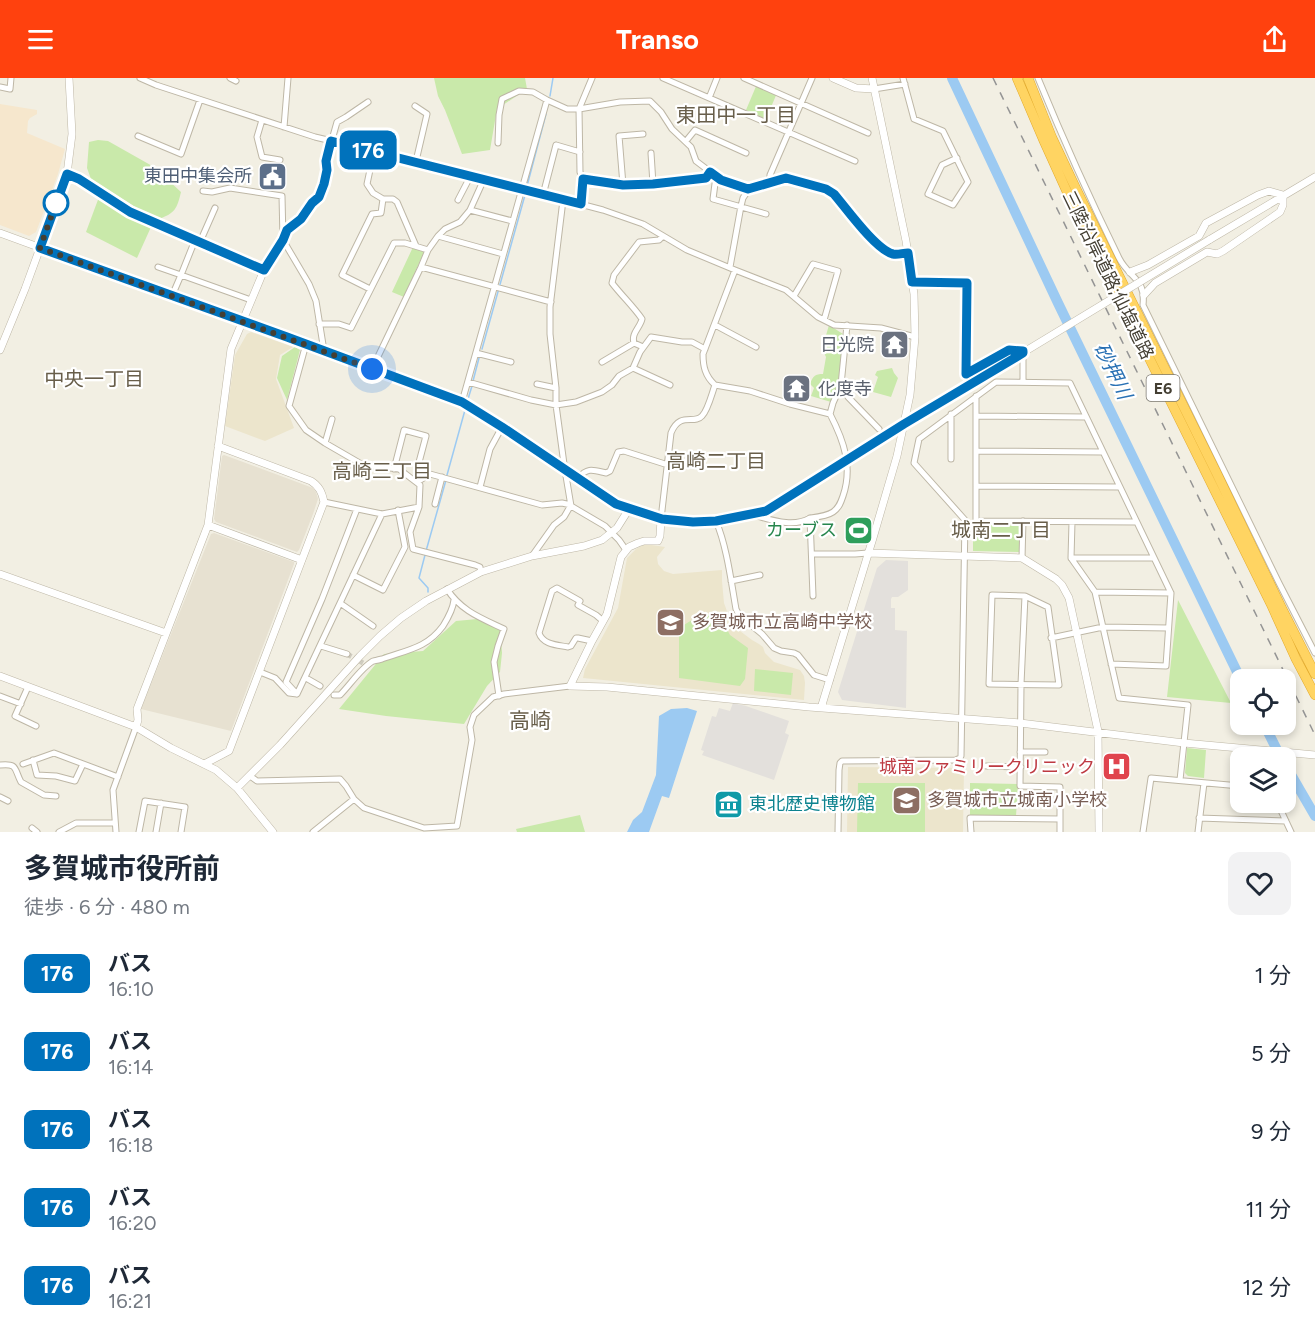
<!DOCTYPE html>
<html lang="ja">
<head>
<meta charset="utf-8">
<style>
	body { margin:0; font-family:Figtree,"Noto Sans JP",sans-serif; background:#f2f2f3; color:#1f2937; height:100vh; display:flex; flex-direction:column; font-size:22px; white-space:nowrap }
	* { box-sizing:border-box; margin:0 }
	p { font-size:20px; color:#747a83 }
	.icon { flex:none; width:33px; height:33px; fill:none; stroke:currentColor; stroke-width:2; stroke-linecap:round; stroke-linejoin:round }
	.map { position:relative; height:754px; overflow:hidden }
	.details { display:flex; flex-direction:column; background:#fff; flex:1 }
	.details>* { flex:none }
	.badge { padding:0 12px; border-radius:9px; font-size:21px; line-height:39px }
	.buttons { position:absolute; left:1230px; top:591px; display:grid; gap:12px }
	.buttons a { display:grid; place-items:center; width:66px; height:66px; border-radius:12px; background:#fff; box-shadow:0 3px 9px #0003; font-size:30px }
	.you { position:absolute; width:30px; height:30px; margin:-15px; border:4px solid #fff; border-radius:50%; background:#1a73e8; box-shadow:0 0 0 9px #1a73e833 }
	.map>.badge { position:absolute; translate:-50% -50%; box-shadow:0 0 0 3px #fff }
	.round { display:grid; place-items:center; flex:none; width:63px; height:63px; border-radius:12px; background:#f2f2f3 }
	.summary { display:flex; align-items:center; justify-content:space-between; height:102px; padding:0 24px }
	h1 { font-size:28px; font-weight:700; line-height:45px }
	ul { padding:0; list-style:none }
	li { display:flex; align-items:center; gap:18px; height:78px; padding:0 24px }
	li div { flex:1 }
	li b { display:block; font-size:22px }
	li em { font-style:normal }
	li .badge { min-width:66px; font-weight:700; text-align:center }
	header { display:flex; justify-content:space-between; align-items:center; height:78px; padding:0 24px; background:#ff410e; color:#fff; font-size:27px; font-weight:700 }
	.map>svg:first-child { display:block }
	.residential { fill:#e7e1d1 }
	.commercial { fill:#f6e7cd }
	.education { fill:#ece5cc }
	.green { fill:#c9e9aa }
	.parking { fill:#e3e0dc }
	.water { fill:#9ccaf2 }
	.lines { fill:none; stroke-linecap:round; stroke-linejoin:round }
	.stream { stroke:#9ccaf2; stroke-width:1.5 }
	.river { stroke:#9ccaf2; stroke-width:10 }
	.minor-tunnel { stroke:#cfccc0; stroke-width:5; stroke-dasharray:5 2.5; stroke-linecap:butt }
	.minor-casing { stroke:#beb7a6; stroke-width:7 }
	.tertiary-casing { stroke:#beb7a6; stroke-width:8 }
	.motorway-casing { stroke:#e3ab2d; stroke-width:10 }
	.minor { stroke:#fff; stroke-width:5 }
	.tertiary { stroke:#fff; stroke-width:7 }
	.motorway { stroke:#ffd462; stroke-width:9 }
	.rail { stroke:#949494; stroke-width:1.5; stroke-dasharray:8 8; stroke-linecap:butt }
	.tertiary-bridge-casing { stroke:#beb7a6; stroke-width:8; stroke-linecap:butt }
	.tertiary-bridge { stroke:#fff; stroke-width:7 }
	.line-casing { stroke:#fff; stroke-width:14 }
	.line { stroke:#0072bc; stroke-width:9 }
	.walk { stroke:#443f33; stroke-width:6; stroke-dasharray:0 10.8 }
	.stop-dot { fill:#fff; stroke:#0072bc; stroke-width:3 }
	.labels { text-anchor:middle; stroke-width:4.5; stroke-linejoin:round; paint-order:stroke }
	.shield { fill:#fff; stroke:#7c7970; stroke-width:1.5 }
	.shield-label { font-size:16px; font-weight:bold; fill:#443f33 }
	.service-label { font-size:18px; fill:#4e5e75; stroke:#fff; text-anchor:end }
	.street-label { font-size:18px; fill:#443f33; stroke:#fff }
	.worship-label { font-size:18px; fill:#5b616d; stroke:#fff; text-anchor:end }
	.leisure-label { font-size:18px; fill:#27864d; stroke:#fff; text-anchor:end }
	.education-label { font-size:18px; fill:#785e54; stroke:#fff; text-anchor:start }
	.health-label { font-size:18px; fill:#be3a42; stroke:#fff; text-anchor:end }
	.culture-label { font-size:18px; fill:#0d838f; stroke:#fff; text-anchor:start }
	.neighbourhood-label { font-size:20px; fill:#685e4a; stroke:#fff }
	.water-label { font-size:20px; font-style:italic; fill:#2971b4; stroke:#fff }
	.quarter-label { font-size:21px; fill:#685e4a; stroke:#fff }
</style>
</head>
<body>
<header><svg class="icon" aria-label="menu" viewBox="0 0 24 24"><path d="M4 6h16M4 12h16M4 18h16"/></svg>Transo<svg class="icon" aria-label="share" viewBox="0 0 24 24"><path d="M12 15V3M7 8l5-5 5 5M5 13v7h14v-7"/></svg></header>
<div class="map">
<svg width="1315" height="754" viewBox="0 0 1315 754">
	<rect width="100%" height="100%" fill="#f2efe3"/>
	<path class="residential" d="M224 377 313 410 316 414 318 421 313 436 299 472 297 474 216 444 214 441 222 378Z
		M214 455 294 484V486L231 653 141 631 211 456Z"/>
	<path class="commercial" d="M0 26 37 32V36L30 40 28 43 27 55 65 71 58 96 36 154 29 158 0 147Z"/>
	<path class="education" d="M251 254 293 269 280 277 276 301 294 350 265 363 225 348 235 277 247 256Z
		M645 466 665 469 657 479 658 486 664 493 673 496 722 492V503L724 525 732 547 752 562 759 566 763 569 765 575 774 584 800 592 804 598 805 605 804 622 583 600 585 591 618 530 627 480 636 471Z
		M848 689 964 690 963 754H847Z"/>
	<path class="green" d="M434 0H525L527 11 497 31 490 72 462 76 445 32 438 18Z
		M757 6 777 15 766 41 746 32Z
		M98 62 108 63 154 89 181 114C177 131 175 135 159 141L138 131 91 101 87 90 89 64Z
		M99 119 126 137 151 149 137 180 86 154Z
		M413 169 424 174 404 219 392 214Z
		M829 247 843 256 840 307 831 324 811 318 814 310 810 306C813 298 815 296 823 296L826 279 822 271Z
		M295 269 300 272 287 322 277 300 282 278Z
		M892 290 894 295 898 300 891 319 873 314 878 299 875 297 877 293Z
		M973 446 1018 447 1020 449 1019 474 973 473Z
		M1178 522 1231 625 1167 619Z
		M718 535 730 557 748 570 745 601 740 608 679 600V550L700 537Z
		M488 540 500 549 502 575 500 594 487 608 464 646 386 638 339 631 384 576 423 573 456 543Z
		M755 591 793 595 791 617 754 613Z
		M1187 670 1206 672 1204 700 1188 698 1185 695Z
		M858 705H925V754H857Z
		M970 705 1018 706 1016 738 970 737Z
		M580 737 585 754H517L516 751Z"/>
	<path class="parking" d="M886 482 908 483V512L898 519H892L891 521V530H895V552L907 553 906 630 842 622 838 614 877 490Z
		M733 625 746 628 789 643 785 655 789 657 774 702 702 677 704 673 701 672 712 638 716 639 719 630 730 633Z"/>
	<path class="water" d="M687 630 697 633 669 720 662 718 649 754H627L633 742 642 734 656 697 659 638 671 631Z"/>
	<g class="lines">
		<path class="stream" d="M550 18 553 0
			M527 108 546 36
			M482 271 525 117
			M473 303 479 280
			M468 321 472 308
			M447 397 465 332
			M426 473 446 402
			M425 477 419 500 428 510V514"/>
		<path class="river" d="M952 0 1058 225 1241 602
			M1264 646 1281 680
			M1286 688 1315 738"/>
		<path class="minor-tunnel" d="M347 576 363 585"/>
		<defs>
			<path id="minor" d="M140 0 156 7 315 59 416 83 603 132 643 146 687 172 735 192 786 212 818 239 834 247 881 250 915 259
				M230 0 236 3
				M663 0 855 83
				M744 0 868 55
				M903 0 914 41 943 53 968 104 953 127 928 116 942 87 957 80
				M1038 0C1063 61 1090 121 1119 180 1129 200 1146 200 1143 227L1279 505 1315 575
				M0 9 10 11 11 0
				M874 11 905 6
				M709 20 717 0
				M415 28 427 36 416 83
				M262 42 257 59 262 79 280 82
				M284 49 288 0
				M138 58 181 76 200 22
				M686 63 695 52 746 75
				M498 65 499 37 502 21 519 13 533 14 547 22 567 31H579L620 24 650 23 661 34 672 51 691 69 696 83 721 102 749 111
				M374 73 367 106 373 115 383 121
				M651 75 653 106
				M67 96 79 101 130 134 264 192 283 162 287 152 301 141 312 125 319 119 324 106 327 92 326 83 337 44 346 39 368 24
				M716 98 713 121 766 136
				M583 101 623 107 653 106 706 100 710 94
				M769 105 770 97 812 0
				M623 107 619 58 643 56
				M203 113 212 114 230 110 282 118 283 162 309 206 316 223 324 273
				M543 117 556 67 580 74
				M458 122 471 97
				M563 122 550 229V256L556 310V327L564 386 571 428 605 448 619 462 626 472
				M581 126 583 101 580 94 579 31 592 0
				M470 132 512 143
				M438 158 503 176
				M195 162 181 197 251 222
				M200 164 215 130
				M428 172 438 158 445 151 460 144 470 132 484 101
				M158 189 181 197 172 218
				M730 189 741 128 743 120 749 111 786 100 826 111 834 116C846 130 876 172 893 176 898 177 903 175 907 175
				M912 204 967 205 966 296 1009 272 1023 273V304
				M370 211 342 197 372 136 381 135 383 121H393L397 124 416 168
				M794 218 813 186 838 193 824 242
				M319 246H339L351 250 394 165H405L428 172 421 189 551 224
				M715 247 756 269
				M634 265C631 255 640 250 642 241 633 228 622 218 612 205L614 197 639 164 659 162 663 158
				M306 266 289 328 306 352 325 365 363 387 399 391 420 407 419 429 382 436 324 424
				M476 275 511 284
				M602 284 634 265 643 269
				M633 290 670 307
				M372 291 421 189
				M468 304 531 322 556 327 576 324 602 314 612 307 619 298 633 290 640 274 651 259 682 264H692L705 271
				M537 306 556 310
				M715 307 750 313 790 326 830 336C844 363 853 389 843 418 841 424 839 430 833 434 827 438 818 439 810 440
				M841 307 848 319 879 351
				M976 318V443L1136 444
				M462 324 547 22
				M830 336 833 325 841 307 847 247
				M951 336V381
				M977 338 1085 339
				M325 365 332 341
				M977 373 1102 374
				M394 391 404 352 426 358 418 388 425 399
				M578 400C588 389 593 392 606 395L610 393 618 374 624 373 668 387
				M417 404 430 396 542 427 562 425 571 427 564 439 554 447 532 478
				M976 408 1119 409
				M480 409 490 371 502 349
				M435 426 442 399
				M419 429 410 454 413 471 475 487 480 489 481 494
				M753 437C772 442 793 450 810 440L813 518
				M661 441 671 355C680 333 694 347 702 338 708 332 712 315 715 307 705 298 703 288 703 276L735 192
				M716 443C727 469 731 503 736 531L739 537 762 556 774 570 781 573 794 575 798 577 814 597 830 602
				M1072 444 1071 480 1095 514 1119 620 1188 627 1180 702
				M812 476H855L868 475
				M1022 480 1023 443
				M1071 480H1154
				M353 497 383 512 405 469 398 432
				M731 503 760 497
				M447 511C461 533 481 540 504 551L498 568 494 584 499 618
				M1095 514 1171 515
				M992 517 1025 518 1048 529 1059 607 989 606Z
				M1025 518 1021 606 1020 708 1060 709V754
				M373 548 340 525 382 436
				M1051 560 1103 549 1168 550
				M592 563 578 560H576L571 568 568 569C558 567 543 567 539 555L552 513 557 510 580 523 578 527 596 537 603 543
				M321 568 347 576
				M260 594 275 600 289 615 297 616 340 525
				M306 600 320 608
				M28 609 15 638 36 648
				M297 616 286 604 322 521 357 431
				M334 617H340C350 607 361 590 373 583 374 583 382 581 382 581 407 572 427 570 443 548 448 540 453 531 454 522
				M0 618 21 626
				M1020 674H1045
				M33 682 37 697 56 698 75 703 83 686
				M23 686 54 675 118 699
				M0 687C18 685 14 691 21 704L44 717 56 718
				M986 688 1021 689
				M250 698 257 703 340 701 346 708 354 721 364 730 424 750 457 748 472 662 470 649 474 637 493 619 504 616 570 608
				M0 719 8 723
				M1277 724 1291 754
				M1199 740 1286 743
				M32 750 37 754
				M59 754 76 745H115
				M116 754 113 712 136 649
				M139 754 145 723 185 729 181 754
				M156 754 161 725
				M313 754 354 721
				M838 754 839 692 840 685 842 683 956 682 960 680 961 678 965 442 914 385 919 361 996 304 1070 305 1171 515 1166 588 1111 586
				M971 754 970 740 1060 741
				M1143 754 1151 700 1240 708
				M1198 754 1204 705"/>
			<path id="tertiary" d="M833 0 856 10 874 11
				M0 155 462 324 502 349 616 426 661 441 692 445 716 443 766 433 904 346 963 311
				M1209 162 1315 99
				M1130 194 1148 187 1199 158 1206 145 1258 117 1269 113 1283 117V127L1280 134 1223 173 1217 176 1207 174 1155 205 1144 217
				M0 272 25 211 67 96 72 56 69 0
				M661 441 660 458 658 463H644L638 465 629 469 621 479 607 536 592 563 570 608 607 609 809 629 1020 645 1184 665 1315 677
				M208 447 302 482
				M868 475 1022 480 1056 501 1062 507 1069 520 1098 653 1099 754
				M0 496 166 555
				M0 598 136 649 171 670 216 692 237 710 273 754
				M821 630 873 460 897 378 910 317 915 259 914 216 906 163 872 0
				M136 649 138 642 137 631 208 447 231 271 264 192
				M204 686 229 673 324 424C322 414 319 408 311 403L218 368
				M237 710 280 667 360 578 380 558 401 540 426 523 481 494 532 478 584 468 602 462 617 450 629 431"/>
			<path id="motorway" d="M1017 0 1044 63 1068 116 1271 526 1296 581 1315 617
				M1028 0 1052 60 1076 111 1217 396 1282 531 1315 596"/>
		</defs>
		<use href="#minor" class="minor-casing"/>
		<use href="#tertiary" class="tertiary-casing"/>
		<use href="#motorway" class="motorway-casing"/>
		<use href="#minor" class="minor"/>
		<use href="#tertiary" class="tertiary"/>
		<use href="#motorway" class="motorway"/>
		<path class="rail" d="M993 0 1315 657"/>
		<defs>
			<path id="tertiary-bridge" d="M963 311 1209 162"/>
		</defs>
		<use href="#tertiary-bridge" class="tertiary-bridge-casing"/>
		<use href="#tertiary-bridge" class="tertiary-bridge"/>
	</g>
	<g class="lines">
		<defs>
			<path id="line" d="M331 63 581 126 583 101 623 107 653 106 706 100 710 94 721 102 748 111 786 100 826 111 834 116C846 130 876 172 893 176 898 177 903 175 908 175L912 204 967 205 966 296 1009 272 1023 273V275L904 346 766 433 716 443 693 444 662 441 616 426 502 349 462 324 287 259 40 170 67 96 79 101 130 134 264 192 283 162 287 152 301 141 312 125 319 119 324 106 327 92 326 83Z"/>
		</defs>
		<use href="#line" class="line-casing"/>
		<use href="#line" class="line"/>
		<path class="walk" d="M56 125 57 122 40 170 372 291"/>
	</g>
	<defs>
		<symbol id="civic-square" viewBox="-11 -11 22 22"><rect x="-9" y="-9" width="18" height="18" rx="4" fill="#5c6f8a" stroke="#fff"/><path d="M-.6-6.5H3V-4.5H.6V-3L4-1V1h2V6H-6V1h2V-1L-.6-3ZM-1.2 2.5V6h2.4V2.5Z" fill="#fff"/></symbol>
		<symbol id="temple-square" viewBox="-11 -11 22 22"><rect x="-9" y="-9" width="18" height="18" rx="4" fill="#6b7280" stroke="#fff"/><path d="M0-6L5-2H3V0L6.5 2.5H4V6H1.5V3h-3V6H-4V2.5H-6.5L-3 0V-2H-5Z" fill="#fff"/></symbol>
		<symbol id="stadium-square" viewBox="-11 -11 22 22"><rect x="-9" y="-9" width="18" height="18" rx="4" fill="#2e9e5b" stroke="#fff"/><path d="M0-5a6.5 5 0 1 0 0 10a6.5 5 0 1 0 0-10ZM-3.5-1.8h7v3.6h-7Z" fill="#fff"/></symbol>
		<symbol id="school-square" viewBox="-11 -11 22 22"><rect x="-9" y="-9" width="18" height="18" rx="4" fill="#8d6e63" stroke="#fff"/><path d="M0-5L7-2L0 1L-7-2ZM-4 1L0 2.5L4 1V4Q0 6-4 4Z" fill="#fff"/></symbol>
		<symbol id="hospital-square" viewBox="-11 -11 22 22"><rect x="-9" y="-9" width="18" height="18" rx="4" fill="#e0444e" stroke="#fff"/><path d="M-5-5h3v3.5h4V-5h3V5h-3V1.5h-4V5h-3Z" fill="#fff"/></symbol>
		<symbol id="museum-square" viewBox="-11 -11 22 22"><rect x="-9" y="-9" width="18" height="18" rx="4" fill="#0f9aa8" stroke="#fff"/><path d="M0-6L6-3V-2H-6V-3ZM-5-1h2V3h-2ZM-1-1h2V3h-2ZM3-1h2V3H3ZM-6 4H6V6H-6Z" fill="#fff"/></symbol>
	</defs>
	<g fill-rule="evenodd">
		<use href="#civic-square" x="256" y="82" width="33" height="33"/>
		<use href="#temple-square" x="878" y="250" width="33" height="33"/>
		<use href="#temple-square" x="780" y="294" width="33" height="33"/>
		<use href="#stadium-square" x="842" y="436" width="33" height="33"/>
		<use href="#school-square" x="654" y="528" width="33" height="33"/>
		<use href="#hospital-square" x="1100" y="672" width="33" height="33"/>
		<use href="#school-square" x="890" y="706" width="33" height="33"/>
		<use href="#museum-square" x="712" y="710" width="33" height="33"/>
	</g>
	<circle class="stop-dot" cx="56" cy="125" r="12"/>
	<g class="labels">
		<rect class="shield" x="1146.5" y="297" width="33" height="26" rx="4.5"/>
		<g class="shield-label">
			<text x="1163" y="316">E6</text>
		</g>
		<g class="service-label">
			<text x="252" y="104">東田中集会所</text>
		</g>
		<g class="street-label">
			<text transform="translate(1108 197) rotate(64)" y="6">三陸沿岸道路;仙塩道路</text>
		</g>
		<g class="worship-label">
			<text x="874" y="273">日光院</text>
			<text x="818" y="317" text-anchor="start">化度寺</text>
		</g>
		<g class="leisure-label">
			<text x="837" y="458">カーブス</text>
		</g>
		<g class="education-label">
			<text x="692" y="550">多賀城市立高崎中学校</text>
			<text x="927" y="728">多賀城市立城南小学校</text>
		</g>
		<g class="health-label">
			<text x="1095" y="695">城南ファミリークリニック</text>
		</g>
		<g class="culture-label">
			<text x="749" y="732">東北歴史博物館</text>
		</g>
		<g class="neighbourhood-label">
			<text x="736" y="44">東田中一丁目</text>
			<text x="94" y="308">中央一丁目</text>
			<text x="716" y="390">高崎二丁目</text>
			<text x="382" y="400">高崎三丁目</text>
			<text x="1001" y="459">城南二丁目</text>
		</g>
		<g class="water-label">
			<text transform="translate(1113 293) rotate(64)" y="7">砂押川</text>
		</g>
		<g class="quarter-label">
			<text x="530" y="650">高崎</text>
		</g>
	</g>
</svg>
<div class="buttons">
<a><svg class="icon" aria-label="locate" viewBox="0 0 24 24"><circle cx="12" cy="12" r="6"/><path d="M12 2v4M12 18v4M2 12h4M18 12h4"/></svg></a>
<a><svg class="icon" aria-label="layers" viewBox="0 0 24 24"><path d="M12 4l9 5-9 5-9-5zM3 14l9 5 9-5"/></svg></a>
</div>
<div class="you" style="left:372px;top:291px"></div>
<b class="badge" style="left:368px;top:72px;background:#0072bc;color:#fff">176</b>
</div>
<section class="details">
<div class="summary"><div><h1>多賀城市役所前</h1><p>徒歩 · 6 分 · 480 m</p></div><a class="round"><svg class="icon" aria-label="heart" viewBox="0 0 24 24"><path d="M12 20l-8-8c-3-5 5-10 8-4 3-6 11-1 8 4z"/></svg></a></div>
<ul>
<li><span class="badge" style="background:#0072bc;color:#fff">176</span><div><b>バス</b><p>16:10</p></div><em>1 分</em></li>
<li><span class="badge" style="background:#0072bc;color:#fff">176</span><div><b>バス</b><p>16:14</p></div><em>5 分</em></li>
<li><span class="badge" style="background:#0072bc;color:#fff">176</span><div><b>バス</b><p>16:18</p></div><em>9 分</em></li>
<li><span class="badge" style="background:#0072bc;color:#fff">176</span><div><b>バス</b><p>16:20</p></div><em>11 分</em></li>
<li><span class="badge" style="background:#0072bc;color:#fff">176</span><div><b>バス</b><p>16:21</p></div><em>12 分</em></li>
</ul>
</section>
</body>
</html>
